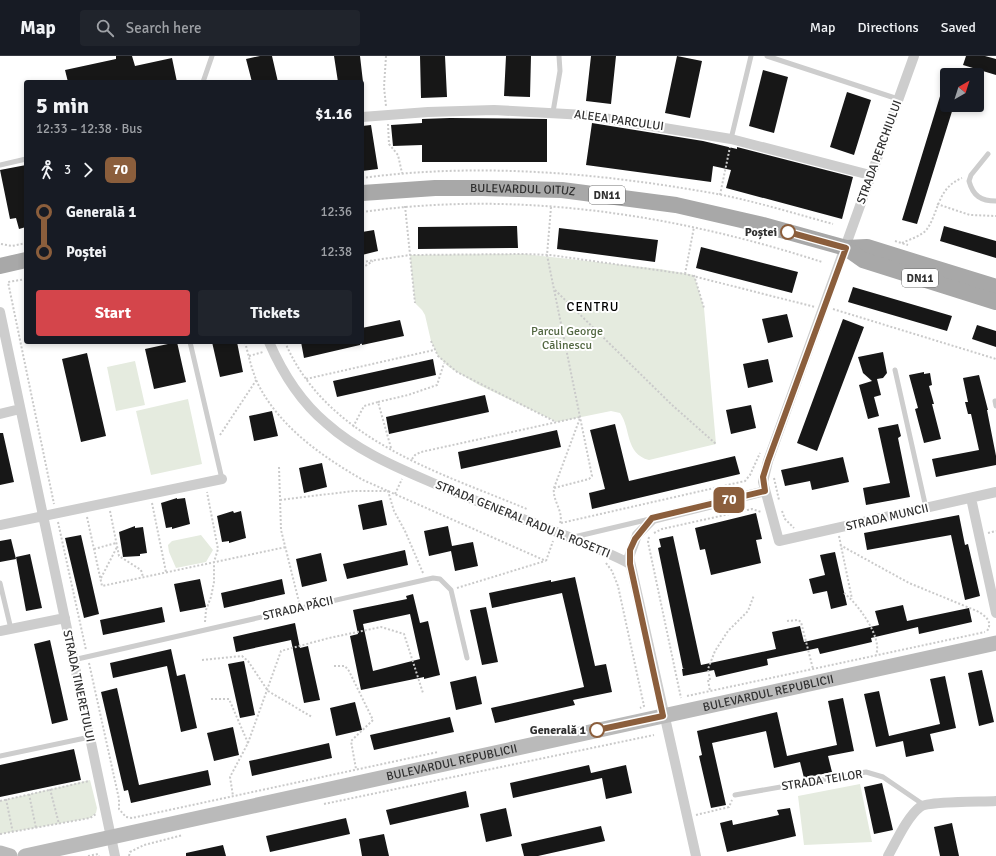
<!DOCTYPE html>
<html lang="en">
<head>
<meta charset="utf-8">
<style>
	body { margin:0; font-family:Signika,sans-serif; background:#20242c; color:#f1f3f6; height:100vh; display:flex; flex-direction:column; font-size:15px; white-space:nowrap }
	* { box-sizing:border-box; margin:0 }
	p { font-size:13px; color:#9ea1a6 }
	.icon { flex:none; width:22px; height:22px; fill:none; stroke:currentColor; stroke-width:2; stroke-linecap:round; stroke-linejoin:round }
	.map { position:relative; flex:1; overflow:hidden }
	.panel { position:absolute; left:24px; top:24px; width:340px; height:264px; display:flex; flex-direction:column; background:#171b24; border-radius:4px; box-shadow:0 2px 6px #0003 }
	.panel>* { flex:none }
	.badge { padding:0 8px; border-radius:6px; font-size:14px; line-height:26px }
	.needle { width:26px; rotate:39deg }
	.fabs { position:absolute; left:940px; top:12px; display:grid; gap:8px }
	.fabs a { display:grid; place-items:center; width:44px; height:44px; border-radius:4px; background:#171b24; box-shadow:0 2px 6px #0003; font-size:20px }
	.map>.badge { position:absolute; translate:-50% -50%; box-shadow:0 0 0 2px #fff }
	.legs { display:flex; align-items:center; gap:6px; height:44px; padding:0 12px; font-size:13px }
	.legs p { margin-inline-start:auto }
	.headline { display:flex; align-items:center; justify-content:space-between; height:68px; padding:0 12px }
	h1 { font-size:22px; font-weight:700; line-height:30px }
	.action { display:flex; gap:8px; margin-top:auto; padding:8px 12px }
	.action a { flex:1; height:46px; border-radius:4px; background:#d4454b; color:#fff; font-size:16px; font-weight:700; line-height:46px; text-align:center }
	.action a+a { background:#20242c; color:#f1f3f6 }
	ul { padding:0 12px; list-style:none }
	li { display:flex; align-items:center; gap:14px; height:40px; font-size:15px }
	li i { display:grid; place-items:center; width:6px; height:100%; margin:0 5px; background:currentColor }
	li i::after { content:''; width:10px; height:10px; margin:-5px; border:3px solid; border-radius:50%; background:#171b24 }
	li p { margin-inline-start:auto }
	li:first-child i { background:linear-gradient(#0000 50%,currentColor 0) }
	li:last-child i { background:linear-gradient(currentColor 50%,#0000 0) }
	header { display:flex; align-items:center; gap:24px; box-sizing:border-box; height:56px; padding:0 20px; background:#171b24; border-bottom:1px solid #363941 }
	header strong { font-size:19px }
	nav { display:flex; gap:22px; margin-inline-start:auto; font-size:14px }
	.search { width:280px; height:36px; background:#20242c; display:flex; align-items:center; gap:10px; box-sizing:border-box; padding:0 14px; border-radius:4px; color:#9ea1a6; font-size:15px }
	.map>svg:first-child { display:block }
	.green { fill:#e5ebdf }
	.building { fill:#171717; fill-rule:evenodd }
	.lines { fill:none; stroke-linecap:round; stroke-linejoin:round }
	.path { stroke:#cacaca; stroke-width:2; stroke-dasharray:2 2; stroke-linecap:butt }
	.lane { stroke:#cdcdcd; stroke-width:5 }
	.street { stroke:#cdcdcd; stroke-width:10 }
	.secondary { stroke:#bababa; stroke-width:15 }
	.primary { stroke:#a8a8a8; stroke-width:16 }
	.line-1-casing { stroke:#fff; stroke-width:9 }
	.line-1 { stroke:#8b5e3c; stroke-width:6 }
	.stop-1-dot { fill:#fff; stroke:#8b5e3c; stroke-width:2 }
	.labels { text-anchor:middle; stroke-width:4; stroke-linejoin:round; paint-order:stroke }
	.shield { fill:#fff; stroke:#6e6e6e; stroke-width:1 }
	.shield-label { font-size:11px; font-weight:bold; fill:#303030 }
	.street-label { font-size:12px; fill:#303030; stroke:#fff }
	.stop-label { font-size:12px; font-weight:bold; fill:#303030; stroke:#fff; text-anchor:end }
	.park-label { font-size:12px; fill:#526741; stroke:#fff }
	.neighbourhood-label { font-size:13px; letter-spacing:1px; fill:#000; stroke:#fff }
</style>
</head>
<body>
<header>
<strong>Map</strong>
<div class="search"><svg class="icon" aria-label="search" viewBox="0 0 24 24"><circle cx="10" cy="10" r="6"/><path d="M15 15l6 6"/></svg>Search here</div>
<nav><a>Map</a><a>Directions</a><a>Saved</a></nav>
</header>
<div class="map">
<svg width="996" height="800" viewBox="0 0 996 800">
	<rect width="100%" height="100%" fill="#fff"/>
	<path class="green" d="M524 198 660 213 694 219 704 252 716 388 649 404C625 398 631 372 620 357L611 355 557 366 479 329 449 311 438 300 431 285 425 259 422 254 415 247 410 199Z
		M135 305 145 349 116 355 107 311Z
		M188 343 202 408 151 419 136 355Z
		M201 479 213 494 206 506 176 512 169 496 168 489 172 485Z
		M90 724 97 752 96 757 90 762 0 778V745Z
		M860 728 872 786 804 789 798 740Z"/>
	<path class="building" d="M116 0H132L135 10 172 2 177 26H68L65 14 116 3Z
		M260 0H272L278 26H252L246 3Z
		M334 0H360L363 26H338Z
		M420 0H445L447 41 421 42Z
		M506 0H531L530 41 504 40Z
		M591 0H616L611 48 586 45Z
		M677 0 702 5 690 62 665 57Z
		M966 0H985L996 3V19L963 9Z
		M763 14 788 21 774 77 749 70Z
		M945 24H947V49H954L917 168 902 164Z
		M847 36 871 44 854 99 830 91Z
		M450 62 547 63V106H422V89L393 90 391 69 422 67V63Z
		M592 67 703 85 737 93V91L853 121 842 163 726 132 731 114 713 110 711 126 586 109Z
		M371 69 378 113 362 115V70Z
		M26 109V171L19 173 16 162 10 163 0 114Z
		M517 170 518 192 418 193V171Z
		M944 170 996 185V202L940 185Z
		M559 172 658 184 655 206 557 193Z
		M374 174 378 195 362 199V176Z
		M701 191 798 216 792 237 696 212Z
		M853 231 952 260 947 275 848 246Z
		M787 258 793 281 768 287 762 263Z
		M843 263 864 271 817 395 797 387Z
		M400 264 404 280 362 289V272Z
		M977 269 996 275V291L972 283Z
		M177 286 186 326 154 333 145 293Z
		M212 286H237L243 316 220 321Z
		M301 286H360V289L304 302Z
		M883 296 887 317 883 322 877 323 881 339 874 341 879 360 868 363 859 329 872 325 863 317 858 301Z
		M87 297 106 380 81 386 62 303Z
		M433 303 436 319 337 341 333 325Z
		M768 303 773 326 748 332 743 308Z
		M924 316V318L930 317 932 329 929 330 934 348H932L941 383 924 387 915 353 918 352 909 319Z
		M979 319 988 354H987L996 400V409L936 421 932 403 979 394 971 358H968L965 346H968L963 322Z
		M485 339 489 356 389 378 386 361Z
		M751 349 756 372 731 378 726 354Z
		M272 355 278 380 254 385 249 360Z
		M615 368 629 425 735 400 740 418 592 453 589 437 605 433 590 374Z
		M898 368 901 380 898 382 910 441 866 449 863 432 890 427 878 372Z
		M557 374 561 391 461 413 458 396Z
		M0 377H3L14 426 0 429Z
		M843 401 849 426 812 434 810 425 785 430 781 414Z
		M322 407 327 431 304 437 299 412Z
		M177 442V443L185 442 190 468 172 473V471L166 472 161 447Z
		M382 444 387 469 363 474 358 449Z
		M233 455 234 457 241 455 246 482 229 487V485L222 486 217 460Z
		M756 457 762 483 756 484 761 507 711 519 705 493 700 494 695 472Z
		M959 459 965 489 968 488 980 540 965 544 951 479 867 494 864 477Z
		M135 470V472L143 471 147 497 140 498V500L123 501 119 476Z
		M448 470 452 490 473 486 478 510 455 515 451 495 429 500 424 475Z
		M81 479 99 558 84 562 65 482Z
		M673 480 701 609 776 593 772 576 800 570 804 586 879 569 875 555 903 549 907 565 969 552 972 566 919 578 918 571 871 582 872 586 820 598 818 592 767 603 768 609 716 621 714 614 683 620 682 613 685 612 683 613 658 492 661 491 659 483Z
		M11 483 16 503 0 506V485Z
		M405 494 408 509 347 523 343 508Z
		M835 496 847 549 831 553 827 535 813 538 809 523 825 519 820 499Z
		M321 497 327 525 302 531 296 503Z
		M30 498 42 552 26 555 16 501Z
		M575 521 595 610 606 608 612 636 573 644 575 649 495 667 491 652 584 631 562 537 492 552 489 537 551 524V526Z
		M200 523 206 551 180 556 174 528Z
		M282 523 285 538 224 552 221 537Z
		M413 538 420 567 428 565 440 619 424 623V621L361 634 350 580 358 578 353 554 407 543 406 540ZM410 558 420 603 373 615 363 568Z
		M162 551 165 566 103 579 100 564Z
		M486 551 498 606 482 609 470 554Z
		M295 567 300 592 308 590 320 644 304 647 291 584 236 596 233 581Z
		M50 584 68 664 52 668 34 588Z
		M171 593 177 620 185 618 197 672 181 676 167 610 113 622 110 607Z
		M244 605 255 659 240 662 228 608Z
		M982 614 994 666 979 670 968 617Z
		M476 620 482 648 456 654 450 626Z
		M945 620 956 672 930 678 934 695 906 701 903 685 876 691 864 638 879 635 889 680 940 668 930 623Z
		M117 632 139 729 208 714 211 729 131 747 128 734 124 735 101 636Z
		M843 642 854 695 828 700 832 716 804 722 800 706 774 712 766 675 712 687 726 749 711 752 699 700 702 699 697 675 777 656 787 700 837 689 828 645Z
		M355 646 362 674 336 680 330 652Z
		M450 661 454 676 374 694 370 679Z
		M233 671 239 699 214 705 207 677Z
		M329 687 332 702 252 720 249 705Z
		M74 693 81 724 0 741V709Z
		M589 709 591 717 626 709 632 737 606 743 602 722 513 742 510 727Z
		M882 727 893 774 874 778 864 731Z
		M466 735 469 751 390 769 386 754Z
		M506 752 512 780 486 786 480 758Z
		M790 752 796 780 727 796 720 767 732 764 733 769 779 759 777 754Z
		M346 762 350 778 270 796 266 780Z
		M952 767 959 800H940L934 771Z
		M601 770 605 785 538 800H524L521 788Z
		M384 778 389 800H362L359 783Z
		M223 789 226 800H186V797Z"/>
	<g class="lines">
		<path class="path" d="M386 0 384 31 386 50
			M388 68 389 88 398 99 402 117
			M362 122C473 107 590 116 700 135 745 142 789 156 833 168
			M720 139 730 91
			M937 148 970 159 996 160
			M405 150 415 247
			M551 151 547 199 592 420 589 423 554 432
			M362 156C517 134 674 158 822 206
			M895 185 908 189
			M902 187C910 183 922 180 927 173 939 156 937 132 962 122
			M1 188 12 190 26 187
			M362 206 410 199 524 198 550 199 685 218 815 251
			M362 212 373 205
			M685 218 694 171
			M694 219 704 252
			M26 223 8 226 54 448
			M555 234 671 348 716 388
			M833 253 996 303
			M431 285 438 300 457 316 556 366
			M245 286C249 301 252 316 259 330 281 372 323 401 363 424L546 505
			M285 286C326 383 438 416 527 453
			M249 300 263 296
			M306 323 434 294
			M378 346 408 339 437 329 444 307
			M353 371 364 350 378 346 391 392
			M220 379 257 323
			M412 403 415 399 421 396 580 361
			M279 411 281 474 299 546
			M774 422 779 444
			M395 438 402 423
			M280 444 353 435H388L394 455 405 475 423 517
			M152 447 166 516
			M110 455 119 500 141 514 143 521
			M782 455 785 463 794 472
			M87 461 102 530 286 491
			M58 466 86 594
			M560 467C564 456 552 444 554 432L580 362
			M561 467 745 425 750 419 760 397
			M654 477 662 473 752 453 761 456
			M988 477 996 475
			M839 480 852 543
			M649 481 648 486 681 642
			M840 489 909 527 977 555C986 560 993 566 987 575
			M94 493 116 487
			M546 505 553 485
			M606 507 612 515 618 530 644 650 640 652
			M101 522 117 491
			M457 532 545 505
			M844 537C857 547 883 581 876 599
			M787 565 798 564 801 566 813 613
			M205 566 206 554 211 541 214 526V506L218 493 207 436
			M202 604 242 600 248 605 268 635 312 661
			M89 607 119 743V753L126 761 132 762 438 696
			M334 610H345L349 615 373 664 351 685 356 713
			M708 624 710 635
			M710 624 708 613 715 595 728 575 748 555 754 539
			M687 640 985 576
			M211 643H229L248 687 230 721 233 740
			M248 687 281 595 329 582 381 571 404 578 423 637
			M50 733 59 768
			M29 738 36 772
			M6 743 13 777
			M0 745 89 725
			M324 748 654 679
			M696 759 729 751 732 744
			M0 778 90 762 96 758
			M88 800 98 798 99 800
			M129 800 130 796 144 789 183 779"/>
		<path class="lane" d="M767 0 898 43
			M203 26 212 0
			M553 56 560 15 559 0
			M731 83 751 0
			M988 98 971 119 969 125C973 140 981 145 996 145
			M0 109 26 103
			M190 286 222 423
			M895 314 926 452
			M995 345 996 350
			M574 481 650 463
			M0 527 11 573
			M73 604 433 522 440 523 451 534 467 602
			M0 700 90 681
			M735 739 866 716 883 721 924 749"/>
		<path class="street" d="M914 0 768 405 763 426 779 485 996 436
			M362 61 428 56 494 54 585 59 731 83 870 119
			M0 256 115 800
			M269 286C282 316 301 346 326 367 355 393 391 409 426 424 465 441 504 456 544 471 573 483 602 493 630 508
			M0 358 20 353
			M971 442 996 557
			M0 469 222 423
			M0 575 65 562
			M696 800 629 501 637 479 653 463 765 435
			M888 800C896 786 907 761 920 751 928 745 983 746 996 745"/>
		<g class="secondary">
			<path d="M0 797 10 800"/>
			<path id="s1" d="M25 800 996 587"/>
		</g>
		<g class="primary">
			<path id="s2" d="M362 137 435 132H482L562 134 676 149 763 169 846 192 867 191 996 231"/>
			<path d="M846 192 863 204 996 246"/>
			<path d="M0 210 26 204"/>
		</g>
	</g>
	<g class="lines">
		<defs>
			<path id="line-1" d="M597 674 663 660 630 508V494L635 483 652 462 765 435 763 421 768 405 846 192 788 176"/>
		</defs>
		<use href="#line-1" class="line-1-casing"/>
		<use href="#line-1" class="line-1"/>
	</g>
	<g class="stop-1-dot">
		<circle cx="788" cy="176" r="7"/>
		<circle cx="597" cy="674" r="7"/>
	</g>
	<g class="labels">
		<g class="shield">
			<rect x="589" y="130" width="36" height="18" rx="3"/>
			<rect x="902" y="213" width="36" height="18" rx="3"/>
		</g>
		<g class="shield-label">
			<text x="607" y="143">DN11</text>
			<text x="920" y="226">DN11</text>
		</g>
		<g class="street-label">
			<text transform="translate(619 64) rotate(8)" y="4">ALEEA PARCULUI</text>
			<text transform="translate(879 96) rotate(-70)" y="4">STRADA PERCHIULUI</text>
			<text dy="4" stroke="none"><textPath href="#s2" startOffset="161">BULEVARDUL OITUZ</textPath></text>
			<text transform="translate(887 461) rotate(-13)" y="4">STRADA MUNCII</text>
			<text transform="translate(523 463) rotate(22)" y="4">STRADA GENERAL RADU R. ROSETTI</text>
			<text transform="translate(298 552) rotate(-13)" y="4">STRADA PĂCII</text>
			<text transform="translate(79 630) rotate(78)" y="4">STRADA TINERETULUI</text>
			<text dy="4" stroke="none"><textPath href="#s1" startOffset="761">BULEVARDUL REPUBLICII</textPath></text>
			<text dy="4" stroke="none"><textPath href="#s1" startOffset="437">BULEVARDUL REPUBLICII</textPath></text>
			<text transform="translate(822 724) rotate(-9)" y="4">STRADA TEILOR</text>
		</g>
		<g class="stop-label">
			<text x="777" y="180">Poștei</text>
			<text x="586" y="678">Generală 1</text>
		</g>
		<g class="park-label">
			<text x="567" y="279">Parcul George<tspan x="567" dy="14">Călinescu</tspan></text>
		</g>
		<g class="neighbourhood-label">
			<text x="593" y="255">CENTRU</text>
		</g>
	</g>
</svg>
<div class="fabs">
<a><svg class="needle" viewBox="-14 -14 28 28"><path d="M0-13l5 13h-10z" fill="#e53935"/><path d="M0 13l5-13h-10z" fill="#9ea1a6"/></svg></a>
</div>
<b class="badge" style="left:729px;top:444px;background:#8b5e3c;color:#fff">70</b>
<section class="panel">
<div class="headline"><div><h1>5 min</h1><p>12:33 – 12:38 · Bus</p></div><b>$1.16</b></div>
<div class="legs"><svg class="icon" aria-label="walk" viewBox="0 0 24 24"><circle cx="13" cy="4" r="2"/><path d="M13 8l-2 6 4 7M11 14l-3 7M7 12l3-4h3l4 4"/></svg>3<svg class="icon" aria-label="forward" viewBox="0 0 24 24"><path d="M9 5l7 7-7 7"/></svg><b class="badge" style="background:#8b5e3c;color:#fff">70</b></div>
<ul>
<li><i style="color:#8b5e3c"></i><b>Generală 1</b><p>12:36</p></li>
<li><i style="color:#8b5e3c"></i><b>Poștei</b><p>12:38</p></li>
</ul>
<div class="action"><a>Start</a><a>Tickets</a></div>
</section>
</div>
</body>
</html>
